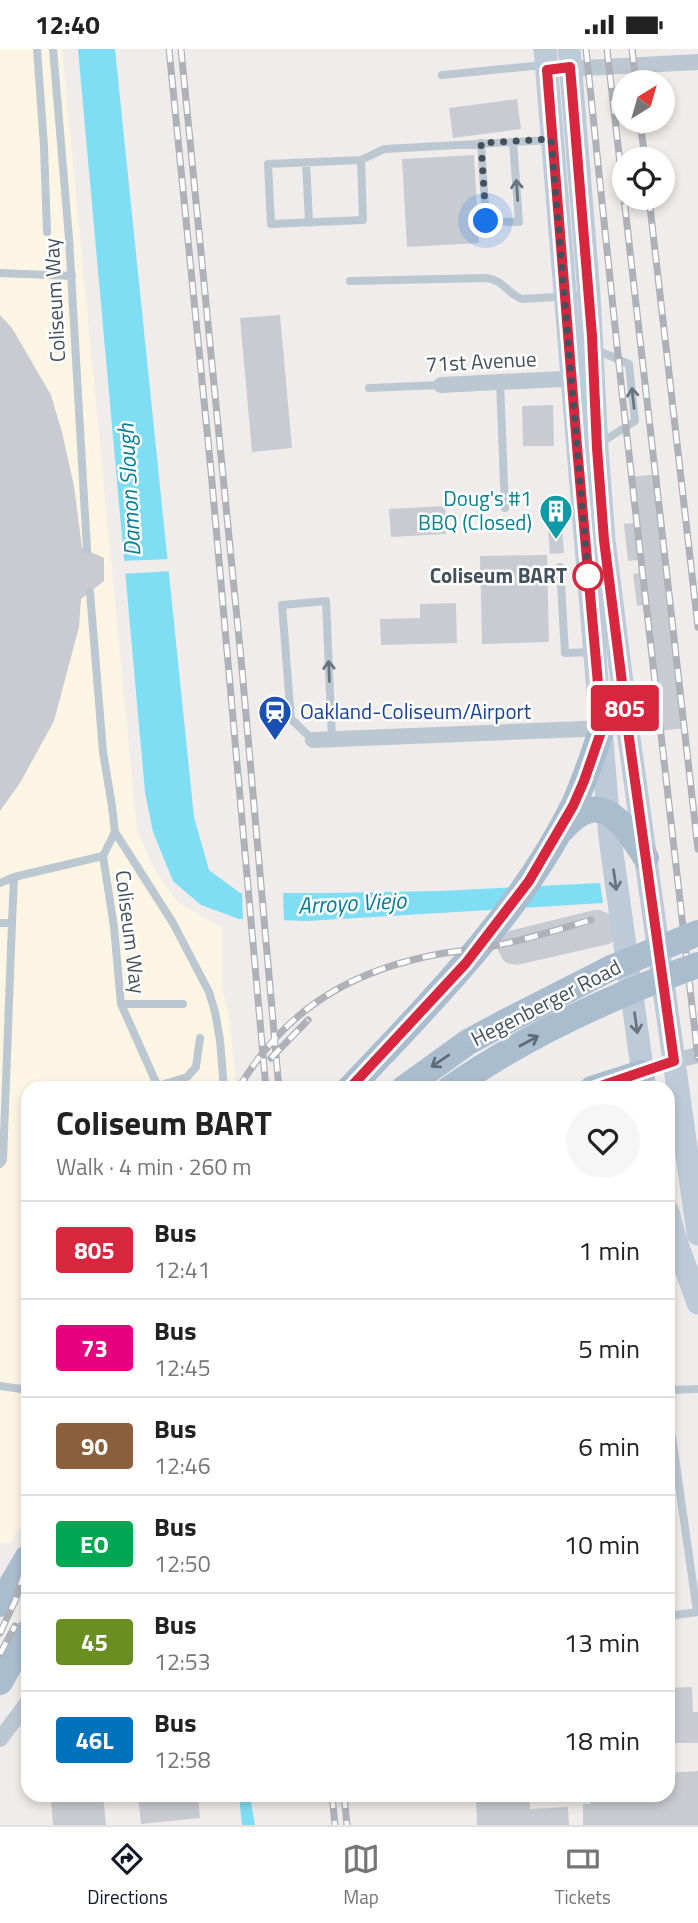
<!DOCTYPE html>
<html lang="en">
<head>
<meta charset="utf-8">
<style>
	body { margin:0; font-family:"Titillium Web",sans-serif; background:#f6f6f6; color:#222; height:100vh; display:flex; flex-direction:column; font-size:26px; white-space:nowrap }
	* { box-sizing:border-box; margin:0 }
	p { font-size:23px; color:#767676 }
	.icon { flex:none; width:38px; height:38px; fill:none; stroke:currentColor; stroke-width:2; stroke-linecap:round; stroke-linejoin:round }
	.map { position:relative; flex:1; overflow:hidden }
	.panel { position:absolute; left:21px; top:1032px; width:654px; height:721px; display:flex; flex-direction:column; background:#fff; border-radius:21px; box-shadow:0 4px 10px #0003 }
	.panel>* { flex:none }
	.badge { padding:0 14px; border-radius:5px; font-size:24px; line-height:46px }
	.needle { width:46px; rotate:37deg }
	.tools { position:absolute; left:612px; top:21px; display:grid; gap:14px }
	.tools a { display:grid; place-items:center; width:63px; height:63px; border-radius:50%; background:#fff; box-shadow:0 4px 10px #0003; font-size:35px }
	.you { position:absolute; width:35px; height:35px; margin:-18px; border:5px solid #fff; border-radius:50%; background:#1a73e8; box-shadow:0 0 0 10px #1a73e833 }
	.map>.badge { position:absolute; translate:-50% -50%; box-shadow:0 0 0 4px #fff }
	.round { display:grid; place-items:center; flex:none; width:74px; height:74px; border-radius:37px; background:#f6f6f6 }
	.overview { display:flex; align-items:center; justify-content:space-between; height:119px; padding:0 35px }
	h1 { font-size:33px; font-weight:700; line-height:52px }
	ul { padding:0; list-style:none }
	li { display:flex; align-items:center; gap:21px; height:98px; padding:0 35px; border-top:2px solid #e0e0e0 }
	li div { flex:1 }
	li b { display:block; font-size:26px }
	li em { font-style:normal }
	li .badge { min-width:77px; font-weight:700; text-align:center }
	.status { display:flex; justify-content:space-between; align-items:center; height:49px; padding:0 35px; background:#fff; direction:ltr }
	.status svg { height:19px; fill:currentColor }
	.dock { display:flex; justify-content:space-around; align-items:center; height:98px; border-top:2px solid #e0e0e0; background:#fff; font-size:19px; color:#767676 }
	.dock a { display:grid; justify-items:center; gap:4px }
	.dock .selected { color:#111827 }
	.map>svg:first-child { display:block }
	.commercial { fill:#fdf5e3 }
	.water { fill:#7fdef3 }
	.pier { fill:#f0ecec }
	.building { fill:#c8ccd2 }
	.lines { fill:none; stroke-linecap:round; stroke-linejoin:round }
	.service { stroke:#bcc8d1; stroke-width:8 }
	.minor { stroke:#bcc8d1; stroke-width:16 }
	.secondary { stroke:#bdcbd8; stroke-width:23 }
	.primary { stroke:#a9bdcf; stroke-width:26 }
	.rail-casing { stroke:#aeb2b8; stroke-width:7 }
	.rail { stroke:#fff; stroke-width:4.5; stroke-dasharray:13; stroke-linecap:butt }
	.primary-bridge { stroke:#a9bdcf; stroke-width:26 }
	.oneway { stroke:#67757f }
	.oneway2 { stroke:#687681 }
	.oneway3 { stroke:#5c6c79 }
	.line-casing { stroke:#fff; stroke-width:16 }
	.line { stroke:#d7263d; stroke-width:10 }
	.walk { stroke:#43515c; stroke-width:7; stroke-dasharray:0 12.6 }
	.stop-dot { fill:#fff; stroke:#d7263d; stroke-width:3.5 }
	.labels { text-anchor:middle; stroke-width:5; stroke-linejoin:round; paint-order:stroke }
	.street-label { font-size:21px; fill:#43515c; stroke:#fff }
	.culture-label { font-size:21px; fill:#0d838f; stroke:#fff; text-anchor:end }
	.stop-label { font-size:21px; font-weight:bold; fill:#43515c; stroke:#fff; text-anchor:end }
	.transit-label { font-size:21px; fill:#164399; stroke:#fff; text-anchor:start }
	.water-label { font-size:23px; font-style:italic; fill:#037e9a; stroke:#fff }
</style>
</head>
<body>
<div class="status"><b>12:40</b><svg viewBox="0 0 49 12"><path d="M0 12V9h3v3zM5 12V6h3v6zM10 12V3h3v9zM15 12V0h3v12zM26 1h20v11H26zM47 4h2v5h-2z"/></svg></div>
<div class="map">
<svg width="698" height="1776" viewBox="0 0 698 1776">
	<rect width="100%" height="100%" fill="#f0ecec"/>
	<path class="commercial" d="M0 0H62L137 782 156 823 177 853 222 879V939L230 972 236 1039 28 1040V1466L11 1494H0Z"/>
	<path class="water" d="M78 0H115L194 768 209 821 240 844H329L440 842 600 834 603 854 308 872 239 870 201 856 173 832 153 783 145 743Z
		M239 1747H250L255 1776H242Z"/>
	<path class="pier" d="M171 510 172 522 122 525 121 512Z
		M283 840 284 874H243L242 841Z
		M2 1509 28 1531V1567L0 1545V1513Z"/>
	<path class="building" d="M517 50 521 80 453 89 449 59Z
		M474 106 479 194 407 198 402 110Z
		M0 266 12 279 51 346 62 383 74 437 82 499 104 509V532L81 550 79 578 54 672 20 734 0 762Z
		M280 266 292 399 252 403 240 269Z
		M553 356 554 397H523L522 357Z
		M659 425 687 679 657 682 643 556 637 557 633 525 639 524 638 511 628 512 624 475 634 474 629 428Z
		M445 457 446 485 391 488 389 460Z
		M562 478 564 504 550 505 548 480Z
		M547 506 549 593 482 595 480 507Z
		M456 554 457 594 381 596 380 570 420 569V555Z
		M594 861H600L611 866 614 892 609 895 517 916 507 914 503 911 498 901 499 892 509 882Z
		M692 1638 693 1663H698V1694H668V1639Z
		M698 1722V1776H583V1755H590V1746H668V1724Z
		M77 1746H103L106 1776H53L51 1749Z
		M147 1746H198L200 1769 141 1775 138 1747Z
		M476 1746H529L530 1760 568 1758 569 1776H477Z"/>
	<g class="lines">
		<path class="service" d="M37 0 44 97 47 183
			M53 0 69 189 87 501
			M442 26 543 16
			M481 94 486 172 519 173 513 93
			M361 111 268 115 271 175 363 171 361 111 384 100 551 91
			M306 113 309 173
			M0 224 72 227
			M350 232 487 229C503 231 508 245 522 250L588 246
			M594 300 629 315 635 372 599 395
			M500 333 505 459
			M369 339 441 336
			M560 518 565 604 592 603
			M313 691 291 670 282 556 326 552 332 690
			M115 783 173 874 209 943 215 963 220 991 224 1040
			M103 807 114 878 121 955 159 1040
			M0 834 14 828 103 807 115 783 112 757 103 703 90 543
			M0 874H12L3 1111 0 1115
			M12 874 14 828
			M121 955H183
			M158 1037 187 1028 196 1018 200 989
			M0 1337 28 1341
			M668 1341 698 1340
			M668 1387H672L697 1563
			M668 1567 698 1563"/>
		<path class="minor" d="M547 21 698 13
			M441 336 582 329
			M313 691 608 679
			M674 1012 698 1006
			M0 1690 28 1653"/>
		<path class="secondary" d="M545 0 610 789 645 1040
			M569 0 589 246 597 399 604 491 629 689 698 1185
			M668 1163 675 1189 698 1254"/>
		<path class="primary" d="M563 780C600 736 625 776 646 809
			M349 1040C432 952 520 865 574 755 585 731 593 705 602 680
			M592 1040 642 1024
			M0 1555 28 1508
			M0 1633 28 1583"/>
		<defs>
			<path id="rail" d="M169 0 211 422 266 1040
				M181 0 242 620 279 1040
				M586 0 622 344 698 1009
				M607 0 698 800
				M632 0 636 33
				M640 72 645 110
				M649 149 698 578
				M271 1009 308 971
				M238 1040C283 964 344 925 429 907 452 902 476 901 498 896 529 890 560 880 591 871
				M0 1584 15 1552 28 1512
				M0 1605 15 1577
				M332 1746 335 1776
				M344 1746 347 1776"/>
		</defs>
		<use href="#rail" class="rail-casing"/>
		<use href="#rail" class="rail"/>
		<path class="primary-bridge" d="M403 1040 468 993 509 971 611 919 698 884
			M449 1040C525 987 612 947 698 916"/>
	</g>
	<defs><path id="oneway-shaft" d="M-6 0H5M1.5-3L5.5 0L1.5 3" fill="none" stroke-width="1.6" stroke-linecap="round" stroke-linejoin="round" transform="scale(1.75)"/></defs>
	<g class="oneway">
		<use href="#oneway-shaft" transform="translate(517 141) rotate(-94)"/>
		<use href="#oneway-shaft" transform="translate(633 349) rotate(-96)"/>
		<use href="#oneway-shaft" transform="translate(329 622) rotate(-92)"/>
	</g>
	<g class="oneway2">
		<use href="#oneway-shaft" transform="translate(615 831) rotate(82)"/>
		<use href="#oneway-shaft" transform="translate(636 974) rotate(82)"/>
	</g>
	<g class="oneway3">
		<use href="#oneway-shaft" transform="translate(529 992) rotate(-28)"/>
		<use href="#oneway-shaft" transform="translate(440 1012) rotate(146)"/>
	</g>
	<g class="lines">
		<defs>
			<path id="line" d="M349 1040 466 914 529 832 573 757 584 732 602 680 577 398 547 21 570 18 592 287 597 399 604 491 629 689 674 1012 592 1040"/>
		</defs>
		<use href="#line" class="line-casing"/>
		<use href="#line" class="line"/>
		<path class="walk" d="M486 172 481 94 551 90 588 527"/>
	</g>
	<defs>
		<symbol id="building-pin" viewBox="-11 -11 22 30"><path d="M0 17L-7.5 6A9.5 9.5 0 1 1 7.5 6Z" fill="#0f9aa8" stroke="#fff"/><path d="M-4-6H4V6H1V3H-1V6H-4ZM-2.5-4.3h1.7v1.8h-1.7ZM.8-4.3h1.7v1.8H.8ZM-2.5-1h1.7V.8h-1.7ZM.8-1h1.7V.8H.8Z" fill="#fff"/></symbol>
		<symbol id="station-pin" viewBox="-11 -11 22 30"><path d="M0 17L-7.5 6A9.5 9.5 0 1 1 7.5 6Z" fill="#1a4fb4" stroke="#fff"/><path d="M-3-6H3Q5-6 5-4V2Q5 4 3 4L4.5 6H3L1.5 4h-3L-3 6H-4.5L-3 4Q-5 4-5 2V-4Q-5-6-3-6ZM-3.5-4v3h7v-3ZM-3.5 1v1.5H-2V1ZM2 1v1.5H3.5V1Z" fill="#fff"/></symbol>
	</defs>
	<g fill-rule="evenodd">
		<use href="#building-pin" x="537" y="443" width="38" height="52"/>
		<use href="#station-pin" x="256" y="644" width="38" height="52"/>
	</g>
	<circle class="stop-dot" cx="588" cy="527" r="14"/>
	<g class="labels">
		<g class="street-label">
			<text transform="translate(55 251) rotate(-93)" y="7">Coliseum Way</text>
			<text transform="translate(481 313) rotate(-3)" y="7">71st Avenue</text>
			<text transform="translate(130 883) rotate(83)" y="7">Coliseum Way</text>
			<text transform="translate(546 954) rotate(-27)" y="7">Hegenberger Road</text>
		</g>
		<g class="culture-label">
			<text x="532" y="457">Doug's #1<tspan x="532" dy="24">BBQ (Closed)</tspan></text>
		</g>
		<g class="stop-label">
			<text x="567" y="534">Coliseum BART</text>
		</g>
		<g class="transit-label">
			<text x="300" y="670">Oakland-Coliseum/Airport</text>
		</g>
		<g class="water-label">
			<text transform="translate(129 441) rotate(-93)" y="8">Damon Slough</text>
			<text transform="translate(352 854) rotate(-3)" y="8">Arroyo Viejo</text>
		</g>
	</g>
</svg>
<div class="tools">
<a><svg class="needle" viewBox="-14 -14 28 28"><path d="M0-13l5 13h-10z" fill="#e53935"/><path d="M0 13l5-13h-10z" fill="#767676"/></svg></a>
<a><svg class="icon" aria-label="locate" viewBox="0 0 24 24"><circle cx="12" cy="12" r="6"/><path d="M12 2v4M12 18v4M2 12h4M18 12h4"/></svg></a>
</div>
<div class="you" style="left:486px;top:172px"></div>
<b class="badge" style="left:625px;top:659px;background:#d7263d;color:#fff">805</b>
<section class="panel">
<div class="overview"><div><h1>Coliseum BART</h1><p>Walk · 4 min · 260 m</p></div><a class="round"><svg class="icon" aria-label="heart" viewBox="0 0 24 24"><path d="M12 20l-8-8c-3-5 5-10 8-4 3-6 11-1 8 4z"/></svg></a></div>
<ul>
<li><span class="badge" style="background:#d7263d;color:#fff">805</span><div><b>Bus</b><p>12:41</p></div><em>1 min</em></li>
<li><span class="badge" style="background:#e6007e;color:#fff">73</span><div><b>Bus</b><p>12:45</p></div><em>5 min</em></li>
<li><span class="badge" style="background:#8b5e3c;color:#fff">90</span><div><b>Bus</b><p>12:46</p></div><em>6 min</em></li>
<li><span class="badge" style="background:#00a651;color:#fff">EO</span><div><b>Bus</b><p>12:50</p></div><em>10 min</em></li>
<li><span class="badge" style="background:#6b8e23;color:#fff">45</span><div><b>Bus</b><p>12:53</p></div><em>13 min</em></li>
<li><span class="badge" style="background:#0072bc;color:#fff">46L</span><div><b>Bus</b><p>12:58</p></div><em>18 min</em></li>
</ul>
</section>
</div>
<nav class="dock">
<a class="selected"><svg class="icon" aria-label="directions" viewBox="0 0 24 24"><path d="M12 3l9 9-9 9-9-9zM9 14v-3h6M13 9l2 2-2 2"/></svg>Directions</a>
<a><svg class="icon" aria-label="map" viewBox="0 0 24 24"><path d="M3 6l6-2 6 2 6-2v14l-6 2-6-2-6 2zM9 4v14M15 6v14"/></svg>Map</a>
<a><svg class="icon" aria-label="tickets" viewBox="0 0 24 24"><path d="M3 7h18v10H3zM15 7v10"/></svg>Tickets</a>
</nav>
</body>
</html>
